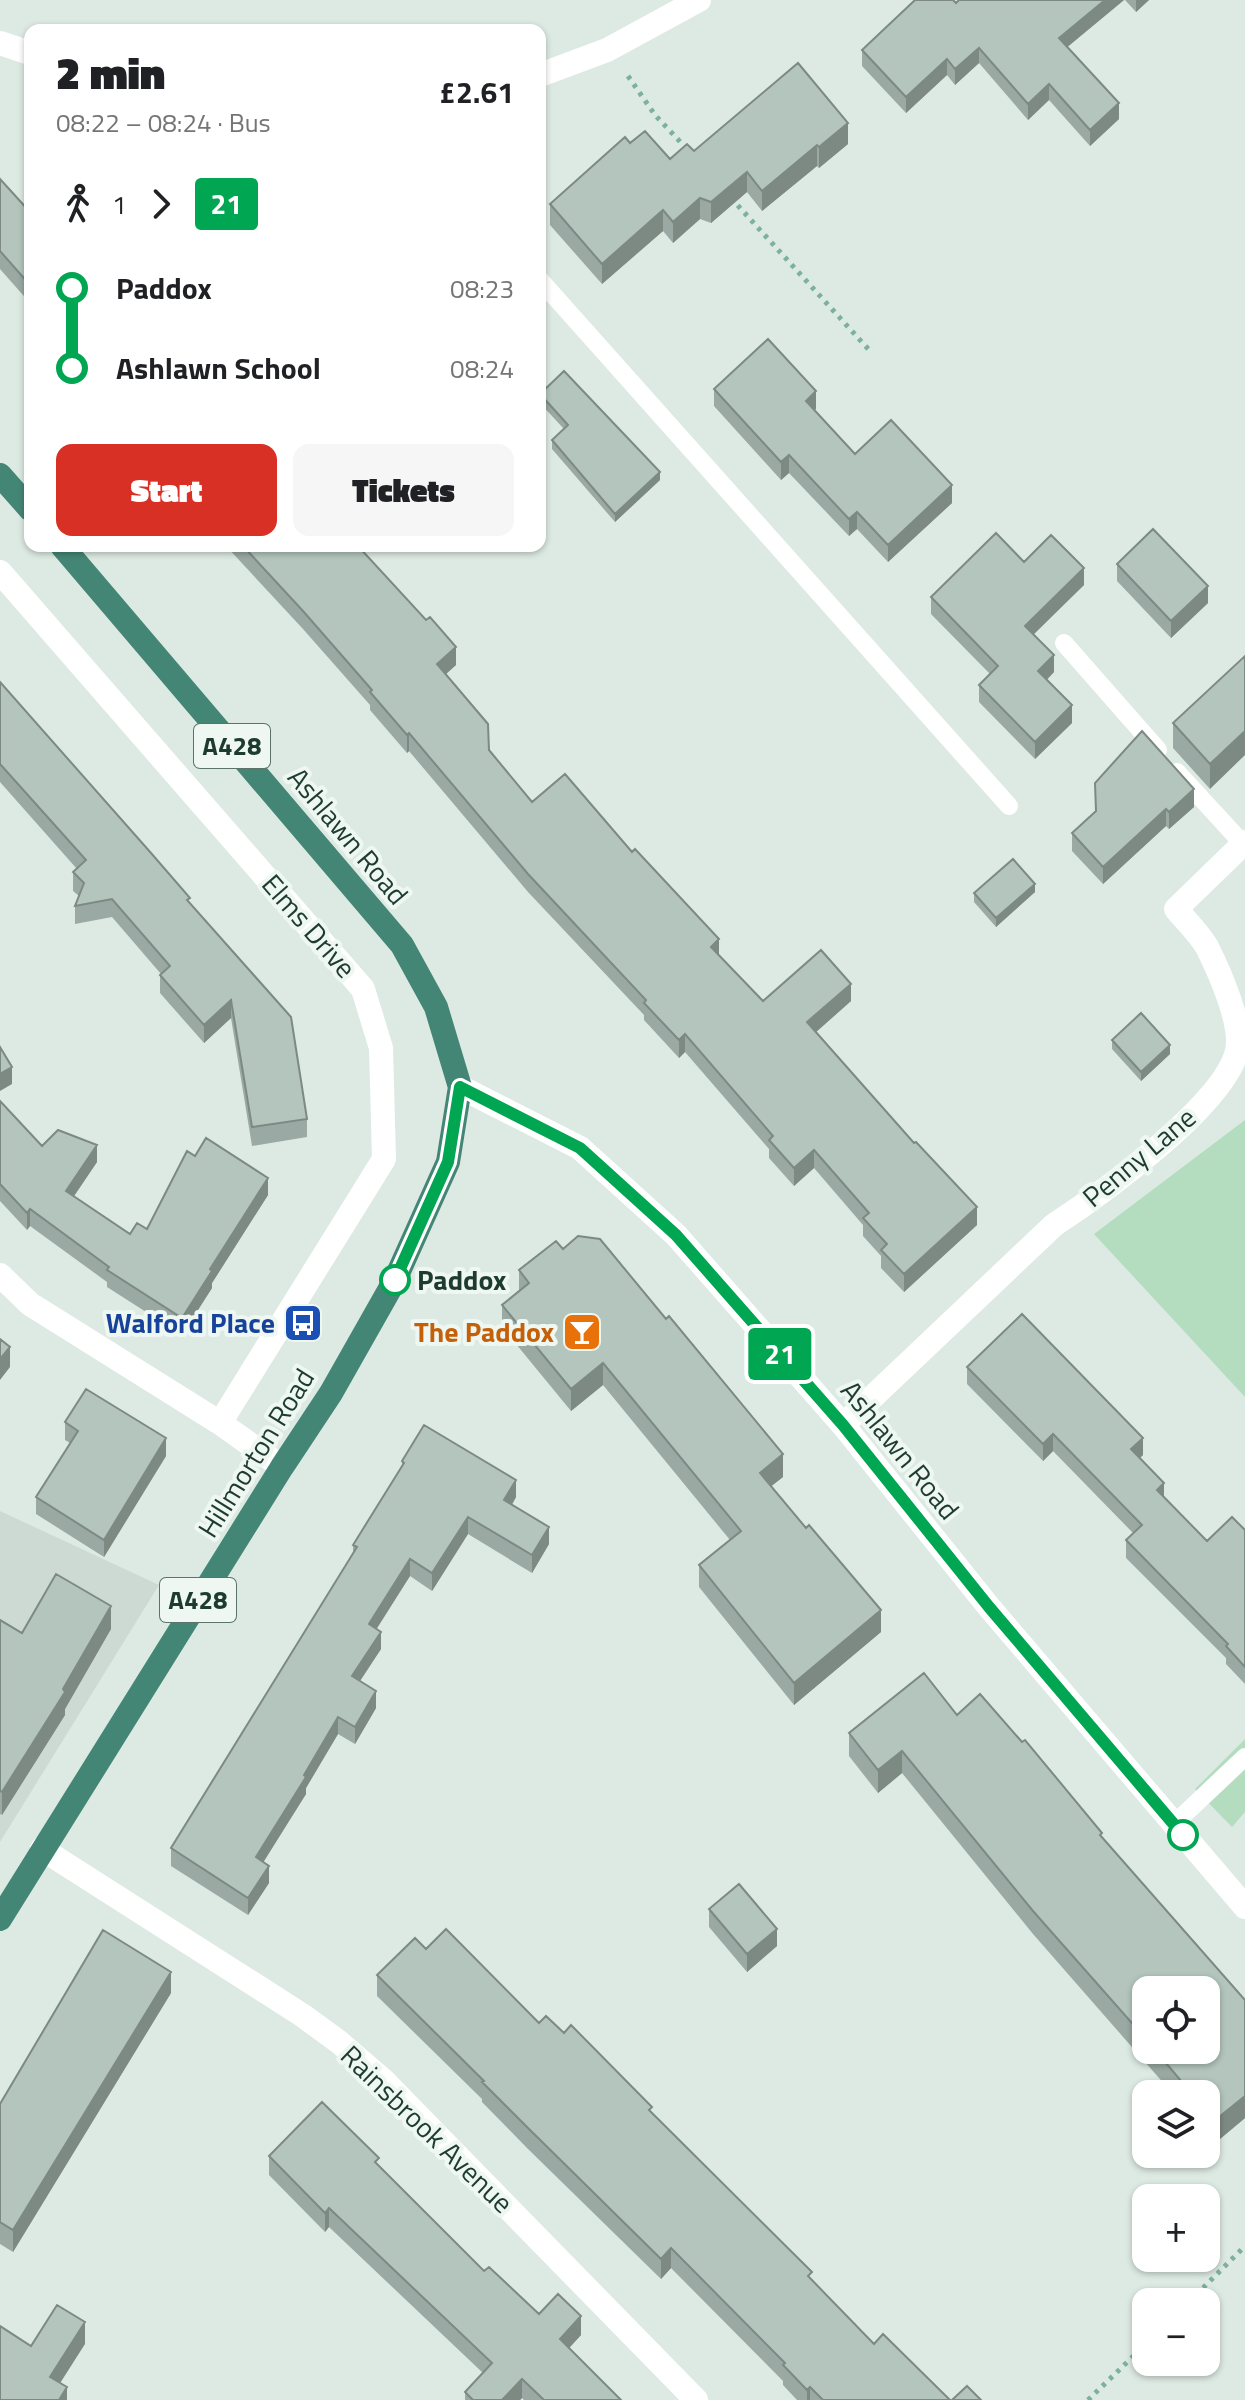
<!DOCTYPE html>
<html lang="en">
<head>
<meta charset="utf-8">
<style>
	body { margin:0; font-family:"Titillium Web",sans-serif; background:#f6f6f6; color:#202124; height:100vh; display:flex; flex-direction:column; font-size:30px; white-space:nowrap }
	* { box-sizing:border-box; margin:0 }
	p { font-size:26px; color:#757577 }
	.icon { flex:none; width:44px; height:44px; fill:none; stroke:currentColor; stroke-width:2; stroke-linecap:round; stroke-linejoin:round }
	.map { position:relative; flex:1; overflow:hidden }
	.side { position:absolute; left:24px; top:24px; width:522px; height:528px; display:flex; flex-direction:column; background:#fff; border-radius:16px; box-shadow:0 2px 6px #0004 }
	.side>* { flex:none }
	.badge { padding:0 16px; border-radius:6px; font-size:28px; line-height:52px }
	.tools { position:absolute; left:1132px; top:1976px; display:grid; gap:16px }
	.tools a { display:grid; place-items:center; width:88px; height:88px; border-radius:16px; background:#fff; box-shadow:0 2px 6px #0004; font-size:40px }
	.map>.badge { position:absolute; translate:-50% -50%; box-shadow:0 0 0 4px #fff }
	.legs { display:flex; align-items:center; gap:12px; height:88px; padding:0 32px; font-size:26px }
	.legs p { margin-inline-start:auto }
	.head { display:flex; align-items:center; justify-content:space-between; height:136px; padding:0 32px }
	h1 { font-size:44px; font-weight:800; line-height:60px }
	.cta { display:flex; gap:16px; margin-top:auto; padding:16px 32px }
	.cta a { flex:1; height:92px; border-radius:16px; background:#d93025; color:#fff; font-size:32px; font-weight:800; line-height:92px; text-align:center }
	.cta a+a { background:#f6f6f6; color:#202124 }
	ul { padding:0 32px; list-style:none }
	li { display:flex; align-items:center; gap:28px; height:80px; font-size:30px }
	li i { display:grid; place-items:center; width:12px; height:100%; margin:0 10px; background:currentColor }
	li i::after { content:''; width:20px; height:20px; margin:-10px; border:6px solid; border-radius:50%; background:#fff }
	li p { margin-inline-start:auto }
	li:first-child i { background:linear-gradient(#0000 50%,currentColor 0) }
	li:last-child i { background:linear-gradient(currentColor 50%,#0000 0) }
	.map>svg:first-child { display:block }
	.built { fill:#ccdad3 }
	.green { fill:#b4ddbf }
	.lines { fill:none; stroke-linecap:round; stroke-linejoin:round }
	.path { stroke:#7cb09f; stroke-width:5; stroke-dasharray:4 6; stroke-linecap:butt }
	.service { stroke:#fff; stroke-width:18 }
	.minor { stroke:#fff; stroke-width:24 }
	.tertiary { stroke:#fff; stroke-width:24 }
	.secondary { stroke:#fff; stroke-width:24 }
	.trunk { stroke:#448675; stroke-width:24 }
	.wall { fill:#9aa9a3; fill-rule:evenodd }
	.shaded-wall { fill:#7d8a84 }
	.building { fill:#b3c5bd; stroke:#7d8a84; stroke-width:2 }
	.line-1-casing { stroke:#fff; stroke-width:18 }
	.line-1 { stroke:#00a651; stroke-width:12 }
	.stop-1-dot { fill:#fff; stroke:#00a651; stroke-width:4 }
	.labels { text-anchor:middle; stroke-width:8; stroke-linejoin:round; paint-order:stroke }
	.shield { fill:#eef7f2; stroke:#5c736c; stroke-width:2 }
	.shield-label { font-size:26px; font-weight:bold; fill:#1e3b32 }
	.street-label { font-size:28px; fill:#1e3b32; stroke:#eef7f2 }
	.stop-label { font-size:28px; font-weight:bold; fill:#1e3b32; stroke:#eef7f2; text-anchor:start }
	.transit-label { font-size:28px; font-weight:bold; fill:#164399; stroke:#eef7f2; text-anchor:end }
	.food-label { font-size:28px; font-weight:bold; fill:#c56008; stroke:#eef7f2; text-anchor:end }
</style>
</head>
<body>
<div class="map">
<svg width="1245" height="2400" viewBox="0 0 1245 2400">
	<rect width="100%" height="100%" fill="#ddeae4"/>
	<path class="built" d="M0 1511 159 1585 0 1842Z"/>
	<path class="green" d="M1245 1120V1397L1094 1234Z
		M1245 1739V1812L1232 1827 1195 1789Z"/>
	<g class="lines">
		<path class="path" d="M628 76 655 115 687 149
			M731 198 870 351
			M1189 2302 1245 2246
			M1088 2400 1146 2344"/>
		<path class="service" d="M540 280 1009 806
			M1064 643 1158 750
			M1177 772 1243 844
			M1174 1824 1245 1757"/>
		<path class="minor" d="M0 572 363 989 381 1048 384 1159 220 1423
			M0 1275 30 1304 220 1423 282 1467
			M843 1425 1054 1225C1100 1195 1224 1105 1237 1051 1243 1024 1219 971 1207 947 1199 933 1186 921 1176 909L1245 842
			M42 1849 302 2015 339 2042 383 2080 696 2400"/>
		<path class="tertiary" d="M0 43 30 53
			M540 75 607 50 699 0"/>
		<path class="secondary" d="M460 1087 580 1148 676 1235 843 1425 989 1607 1245 1907"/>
		<path class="trunk" d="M0 475 30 509
			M0 1919 282 1467 331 1393 395 1280 448 1162 460 1087 436 1007 402 945 62 546"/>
	</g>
	<path class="wall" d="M1124 0 1067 47 1119 119 1090 146 1049 100 1028 120 979 63 955 85 947 75 906 113 862 66V50L956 3Z
		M1125 0H1149L1136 12Z
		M630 143 670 159 694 151 848 144 819 168 817 166 762 211 747 192 711 223 700 219 673 243 663 231 602 284 550 225V204Z
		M0 179 30 212V303L0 269Z
		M714 389 816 409 814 410 855 454 952 503 888 562 857 529 849 536 789 473 781 480 714 406Z
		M540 394 660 480 615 522 552 449V440L564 429 540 403Z
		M226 546H340L456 665 446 674 489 750 532 802 719 955 763 1001H851L816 1032 977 1225 904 1292 881 1268V1256L863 1236V1225L814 1168 794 1186 769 1158V1149L685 1052 679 1058 644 1020V1015L528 892 409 751 407 753 370 710V705L303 629Z
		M1024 562 1084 585 1033 634 1054 672 1047 680 1072 723 1035 759 979 702V685L990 674 931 614V597Z
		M1117 564 1208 603 1171 638 1117 581Z
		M1245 656 1210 789 1173 748V723Z
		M0 682 190 904 307 1119V1137L252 1146 231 1018 204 1043 160 993V975L161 974 112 917 75 924V906L79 896 73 891V872L77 869 0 782Z
		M1095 783 1194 807 1169 829 1166 826 1103 884 1072 851V833L1096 812Z
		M1035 892 996 927 974 902V893Z
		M1112 1040 1170 1054 1141 1081 1112 1049Z
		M0 1101 42 1146 97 1162 74 1196 130 1234 268 1195 212 1283V1288L182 1335 107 1287V1282L30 1226 27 1230 0 1201Z
		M563 1249 783 1477 771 1486 881 1632 794 1705 699 1587V1565L730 1540 603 1385 571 1411 502 1327V1305L519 1291V1270Z
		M967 1367 1143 1455 1140 1458 1164 1497 1207 1541 1245 1530V1684L1226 1664V1658L1126 1558V1540L1133 1533 1053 1451 1043 1461 967 1384Z
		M65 1422 166 1456 104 1557 36 1514V1497L70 1443 65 1440Z
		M402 1461 516 1497 512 1505 549 1544 532 1573 468 1534 432 1591 410 1576 376 1629 381 1649 360 1681 376 1708 355 1744 338 1734 306 1788V1794L263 1862 269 1883 248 1915 171 1866V1848L353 1553V1545L402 1466Z
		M0 1620 22 1633 111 1629 65 1709V1715L2 1815 0 1814Z
		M957 1715 1102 1837 1245 2000V2118L1214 2144 1206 2134V2094H1173L1033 1934 902 1773 878 1793 849 1756V1733ZM1146 1990 1206 2050H1146Z
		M709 1909 777 1946 747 1972 709 1927Z
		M426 1949 539 2023 652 2113 874 2344 950 2400H797L783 2385V2381L671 2268 661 2279 527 2148 482 2102V2099L377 1996V1975Z
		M171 1993 13 2252 0 2244V2104Z
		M269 2156 379 2166 484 2271 539 2314 581 2335 569 2348 621 2400H524L522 2398 520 2400H465V2392L483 2373 329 2227 325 2232 269 2175Z"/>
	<path class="shaded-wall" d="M1105 0H1124L1059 54V38Z
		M1136 0H1149L1136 12Z
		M979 48V63L955 85V69Z
		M947 59V75L906 113V97Z
		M1049 84V100L1028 120V104Z
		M1119 103V119L1090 146V130Z
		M848 123V144L819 168V147Z
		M817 145V166L762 211V191Z
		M747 172V192L711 223V202Z
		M700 198V219L673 243V222Z
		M663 210V231L602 284V264Z
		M816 391V409L806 418V401Z
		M789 455V473L781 480V462Z
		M660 472V480L615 522V514Z
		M952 485V503L888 562V545Z
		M857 512V529L849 536V519Z
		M1084 568V585L1025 643V626Z
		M1208 586V603L1171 638V621Z
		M456 647V665L437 682V664Z
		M1054 655V672L1038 688V671Z
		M1072 705V723L1035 759V742Z
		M1245 731V755L1210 789V764Z
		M409 733V751L407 753V735Z
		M1194 789V807L1169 829V812Z
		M1166 809V826L1103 884V867Z
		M1035 884V892L996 927V918Z
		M719 939V957L711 947Z
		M851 984V1001L807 1040V1022Z
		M231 1000V1018L204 1043V1025Z
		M685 1034V1052L679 1058V1040Z
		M1170 1045V1054L1141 1081V1072Z
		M12 1067V1084L0 1091V1074Z
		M97 1145V1162L66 1208V1191Z
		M814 1150V1168L794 1186V1168Z
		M268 1178V1195L212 1283V1288L182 1335V1318L210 1269Z
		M977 1207V1225L904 1292V1274Z
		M30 1209V1226L27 1230V1213Z
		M10 1347V1367L0 1380V1359Z
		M603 1363V1385L571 1411V1389Z
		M1053 1434V1451L1043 1461V1444Z
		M166 1438V1456L104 1557V1540Z
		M1143 1438V1455L1131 1466V1449Z
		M783 1454V1477L760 1495V1473Z
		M516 1480V1497L504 1518V1500Z
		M1164 1483V1500L1157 1490Z
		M468 1517V1534L432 1591V1573Z
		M549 1527V1544L532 1573V1555Z
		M410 1559V1576L369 1641V1624Z
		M111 1606V1629L65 1709V1715L2 1815V1792Z
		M881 1610V1632L794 1705V1683Z
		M381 1632V1649L352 1693V1676Z
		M376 1691V1708L355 1744V1727Z
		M338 1717V1734L306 1788V1794L256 1874V1857Z
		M902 1751V1773L878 1793V1770Z
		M269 1866V1883L248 1915V1898Z
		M777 1929V1946L747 1972V1954Z
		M171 1972V1993L13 2252V2230Z
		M1245 2096V2118L1214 2144V2121Z
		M329 2208V2227L325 2232V2213Z
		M671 2248V2268L661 2279V2259Z
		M581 2316V2335L560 2358V2339Z
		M85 2322V2344L50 2399V2377Z
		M522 2379V2398L520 2400H502Z
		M67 2387V2400H59Z
		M810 2387V2400H807V2390Z"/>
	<path class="building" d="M915 0H953L956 3 959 0H1105L1059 38 1119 103 1090 130 1049 84 1028 104 979 48 955 69 947 59 906 97 862 50Z
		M798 63 848 123 819 147 817 145 762 191 747 172 711 202 700 198 673 222 663 210 602 264 550 204 625 137 630 143 645 131 670 159 687 144 694 151Z
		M0 179 30 212V285L0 251Z
		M768 339 816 391 806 401 855 454 891 420 952 485 888 545 857 512 849 519 789 455 781 462 714 389Z
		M564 371 660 472 615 514 552 440 568 425 540 394Z
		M1153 529 1208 586 1171 621 1117 564Z
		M996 533 1024 562 1051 535 1084 568 1025 626 1054 655 1038 671 1072 705 1035 742 979 685 998 666 931 597Z
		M243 546H340L343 550 347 546H358L426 620 430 617 456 647 437 664 488 724 489 750 532 802 565 774 632 852 635 849 719 939 711 947 763 1001 821 950 851 984 807 1022 914 1143 916 1142 977 1207 904 1274 881 1250 887 1244 863 1218 869 1213 814 1150 794 1168 769 1140 773 1136 685 1034 679 1040 644 1003 646 1000 528 874 409 733 407 735 370 692 372 690 303 611Z
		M1245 656V731L1210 764 1173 723Z
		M0 682 151 853 190 898 187 900 291 1017 307 1119 252 1127 231 1000 204 1025 160 975 170 966 112 899 75 906 84 883 73 872 86 860 0 764Z
		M1142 731 1194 789 1169 812 1166 809 1103 867 1072 833 1096 811 1095 783Z
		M1013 859 1035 884 996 918 974 893Z
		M1141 1013 1170 1045 1141 1072 1112 1040Z
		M0 1047 12 1067 0 1074Z
		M0 1101 42 1146 58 1130 97 1145 66 1191 130 1234 137 1223 147 1229 187 1151 195 1156 206 1138 268 1178 210 1269 212 1271 182 1318 107 1270 109 1267 30 1209 27 1213 0 1184Z
		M578 1236 600 1239 666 1319 669 1316 783 1454 760 1473 806 1528 809 1525 881 1610 794 1683 699 1565 741 1531 603 1363 571 1389 502 1305 529 1283 519 1270 556 1241 563 1249Z
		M1022 1314 1143 1438 1131 1449 1164 1483 1157 1490 1207 1541 1232 1517 1245 1530V1667L1226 1646 1228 1644 1126 1540 1142 1525 1053 1434 1043 1444 967 1367Z
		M0 1339 10 1347 0 1359Z
		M86 1389 166 1438 104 1540 36 1497 78 1431 65 1422Z
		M424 1425 516 1480 504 1500 549 1527 532 1555 468 1517 432 1573 410 1559 369 1624 381 1632 352 1676 376 1691 355 1727 338 1717 304 1775 306 1777 256 1857 269 1866 248 1898 171 1848 357 1547 353 1545 404 1463 402 1461Z
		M56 1574 111 1606 63 1689 65 1692 2 1792 0 1791V1620L22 1633Z
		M924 1673 957 1715 980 1694 1022 1742 1025 1740 1102 1833 1100 1835 1245 2000V2096L1214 2121 1206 2112V2094H1192L1155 2050H1206V1990H1146V2039L1033 1911 902 1751 878 1770 849 1733Z
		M739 1884 777 1929 747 1954 709 1909Z
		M446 1929 539 2023 546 2016 564 2033 571 2025 652 2107 649 2110 812 2272 808 2276 874 2344 883 2334 950 2400H823L810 2387 807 2390 783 2365 785 2363 671 2248 661 2259 527 2127 482 2082 484 2081 377 1975 415 1938 426 1949Z
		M103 1930 171 1972 13 2230 0 2222V2104Z
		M322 2102 379 2158 375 2162 484 2271 489 2267 539 2314 558 2294 581 2316 560 2339 621 2400H544L522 2379 502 2400H473L465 2392 492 2363 329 2208 325 2213 269 2156Z
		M57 2305 85 2322 50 2377 67 2387 59 2400H0V2326L31 2346Z
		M967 2386 981 2400H952Z"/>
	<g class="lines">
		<defs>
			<path id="line-1" d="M395 1280 448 1162 460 1087 580 1148 676 1235 843 1425 989 1607 1183 1835"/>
		</defs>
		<use href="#line-1" class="line-1-casing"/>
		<use href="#line-1" class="line-1"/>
	</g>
	<defs>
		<symbol id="bus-square" viewBox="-11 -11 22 22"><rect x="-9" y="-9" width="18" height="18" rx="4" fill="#1a4fb4" stroke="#eef7f2"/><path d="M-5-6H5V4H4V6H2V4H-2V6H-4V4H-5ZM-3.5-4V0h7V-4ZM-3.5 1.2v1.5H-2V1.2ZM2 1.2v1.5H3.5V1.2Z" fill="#fff"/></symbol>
		<symbol id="bar-square" viewBox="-11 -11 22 22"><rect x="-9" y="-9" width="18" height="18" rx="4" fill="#e8710a" stroke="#eef7f2"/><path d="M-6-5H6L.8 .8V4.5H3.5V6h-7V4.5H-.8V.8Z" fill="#fff"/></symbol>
	</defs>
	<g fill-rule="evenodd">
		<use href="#bus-square" x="281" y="1301" width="44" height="44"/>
		<use href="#bar-square" x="560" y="1310" width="44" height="44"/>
	</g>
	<g class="stop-1-dot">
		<circle cx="395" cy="1280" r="14"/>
		<circle cx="1183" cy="1835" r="14"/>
	</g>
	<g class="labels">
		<g class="shield">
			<rect x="194" y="724" width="76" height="44" rx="6"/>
			<rect x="160" y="1578" width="76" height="44" rx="6"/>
		</g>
		<g class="shield-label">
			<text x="232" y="755">A428</text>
			<text x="198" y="1609">A428</text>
		</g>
		<g class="street-label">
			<text transform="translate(348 836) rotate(50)" y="10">Ashlawn Road</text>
			<text transform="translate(309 926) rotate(49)" y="10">Elms Drive</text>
			<text transform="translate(1139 1157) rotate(-40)" y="10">Penny Lane</text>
			<text transform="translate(900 1450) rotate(51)" y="10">Ashlawn Road</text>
			<text transform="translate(256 1453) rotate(-58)" y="10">Hillmorton Road</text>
			<text transform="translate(427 2129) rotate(44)" y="10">Rainsbrook Avenue</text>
		</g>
		<g class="stop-label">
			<text x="417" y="1290">Paddox</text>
		</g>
		<g class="transit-label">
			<text x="275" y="1333">Walford Place</text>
		</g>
		<g class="food-label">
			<text x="554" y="1342">The Paddox</text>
		</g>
	</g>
</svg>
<div class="tools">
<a><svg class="icon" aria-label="locate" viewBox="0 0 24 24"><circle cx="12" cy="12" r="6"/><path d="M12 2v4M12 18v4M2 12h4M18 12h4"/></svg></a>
<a><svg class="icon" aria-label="layers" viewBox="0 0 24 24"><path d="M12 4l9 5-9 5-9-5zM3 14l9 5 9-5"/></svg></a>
<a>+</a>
<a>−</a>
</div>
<b class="badge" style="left:780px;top:1354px;background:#00a651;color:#fff">21</b>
<section class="side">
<div class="head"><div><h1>2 min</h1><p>08:22 – 08:24 · Bus</p></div><b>£2.61</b></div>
<div class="legs"><svg class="icon" aria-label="walk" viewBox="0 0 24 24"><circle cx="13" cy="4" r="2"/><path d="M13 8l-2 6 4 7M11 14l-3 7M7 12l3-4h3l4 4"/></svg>1<svg class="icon" aria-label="forward" viewBox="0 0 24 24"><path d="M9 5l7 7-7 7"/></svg><b class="badge" style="background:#00a651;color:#fff">21</b></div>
<ul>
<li><i style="color:#00a651"></i><b>Paddox</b><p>08:23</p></li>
<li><i style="color:#00a651"></i><b>Ashlawn School</b><p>08:24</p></li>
</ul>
<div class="cta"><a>Start</a><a>Tickets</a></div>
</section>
</div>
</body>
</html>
